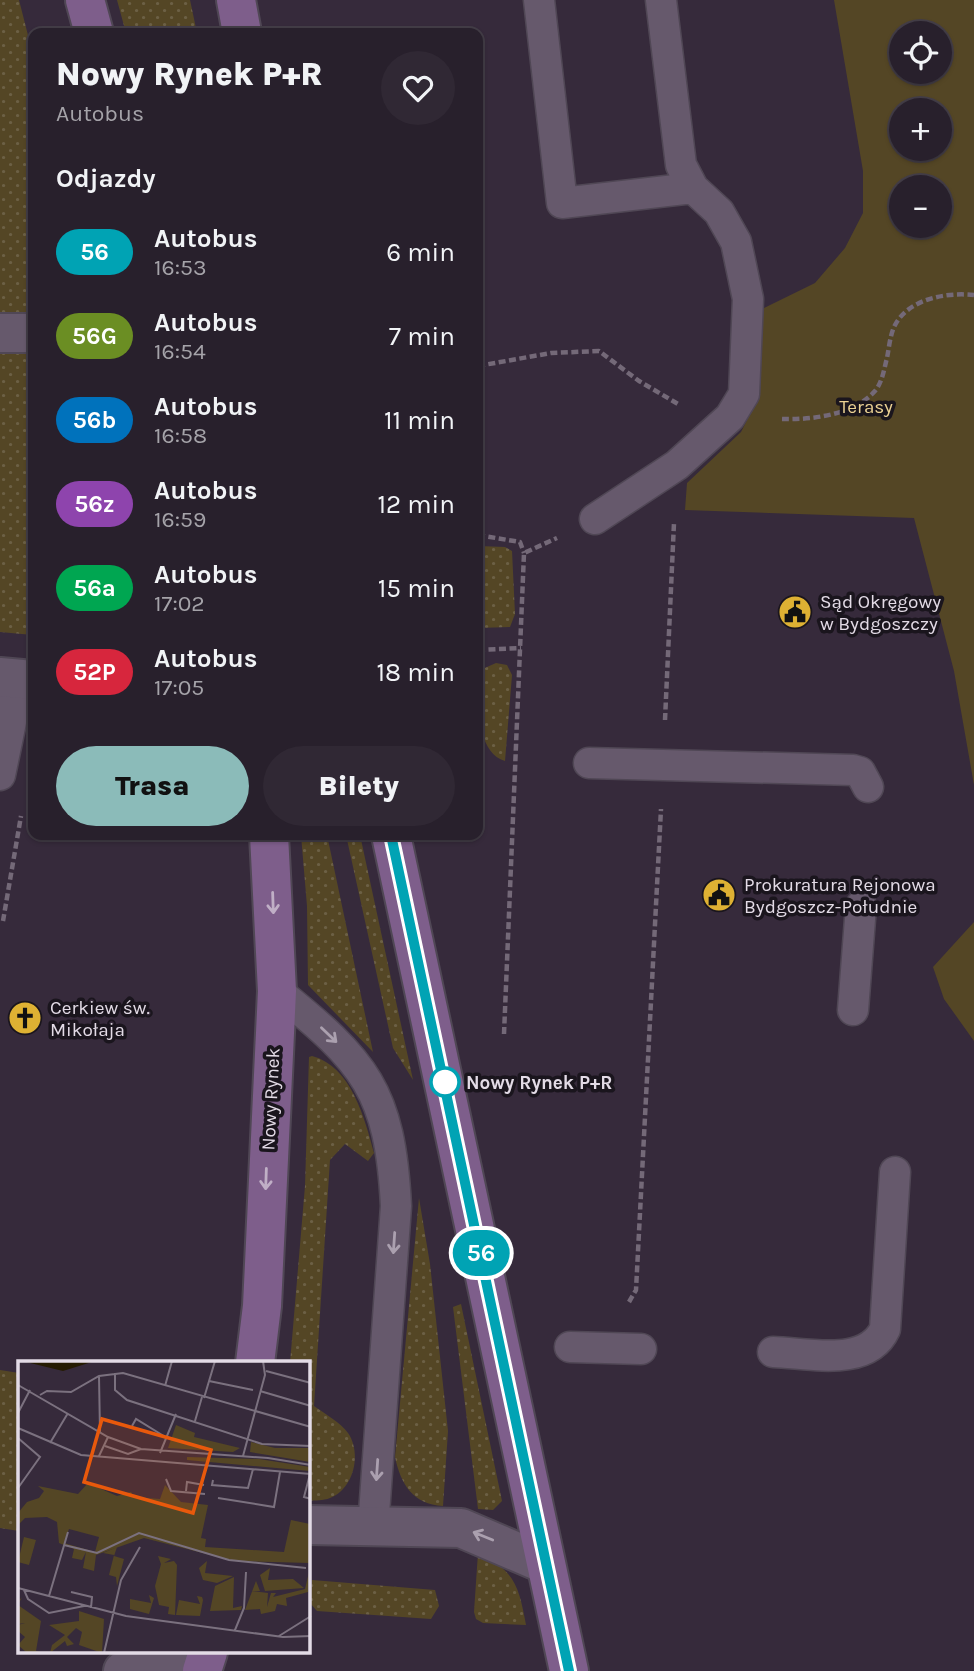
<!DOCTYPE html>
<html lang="pl">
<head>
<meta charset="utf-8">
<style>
	body { margin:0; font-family:Karla,sans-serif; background:#302834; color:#f1f3f6; height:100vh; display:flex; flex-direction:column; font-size:26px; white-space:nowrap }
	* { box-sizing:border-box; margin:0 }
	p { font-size:23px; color:#a5a3a9 }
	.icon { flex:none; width:38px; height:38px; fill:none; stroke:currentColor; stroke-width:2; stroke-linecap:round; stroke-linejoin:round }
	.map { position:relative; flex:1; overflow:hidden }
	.panel { position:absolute; left:28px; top:28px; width:455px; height:812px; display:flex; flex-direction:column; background:#28202c; border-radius:14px; box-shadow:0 2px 5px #0004,0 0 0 2px #443e48 }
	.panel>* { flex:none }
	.badge { padding:0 14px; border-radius:23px; font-size:24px; line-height:46px }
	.fabs { position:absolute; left:889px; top:21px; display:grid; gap:14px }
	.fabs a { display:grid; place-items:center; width:63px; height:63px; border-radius:50%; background:#28202c; box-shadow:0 2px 5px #0004,0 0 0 2px #443e48; font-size:35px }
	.map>.badge { position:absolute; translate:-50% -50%; box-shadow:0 0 0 4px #fff }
	h2 { padding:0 28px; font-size:26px; line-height:63px }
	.round { display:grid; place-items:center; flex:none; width:74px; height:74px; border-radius:37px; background:#302834 }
	.headline { display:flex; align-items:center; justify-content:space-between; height:119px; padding:0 28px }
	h1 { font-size:33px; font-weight:800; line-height:52px }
	.button { display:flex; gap:14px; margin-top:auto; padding:14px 28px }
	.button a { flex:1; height:80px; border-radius:42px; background:#8bbbb9; color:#111; font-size:28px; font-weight:800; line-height:80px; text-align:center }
	.button a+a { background:#302834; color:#f1f3f6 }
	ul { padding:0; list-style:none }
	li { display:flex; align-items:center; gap:21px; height:84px; padding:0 28px }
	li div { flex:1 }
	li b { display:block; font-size:26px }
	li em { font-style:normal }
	li .badge { min-width:77px; font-weight:700; text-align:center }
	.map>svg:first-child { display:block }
	.grass { fill:url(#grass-dots) }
	.park { fill:#544625; fill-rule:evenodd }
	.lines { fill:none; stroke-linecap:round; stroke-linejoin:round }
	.service-casing { stroke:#504755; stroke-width:33 }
	.pedestrian-casing { stroke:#504755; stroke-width:42 }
	.minor-casing { stroke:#504755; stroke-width:42 }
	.secondary-casing { stroke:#504755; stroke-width:42 }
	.path { stroke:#746978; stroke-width:4.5; stroke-dasharray:7 3.5; stroke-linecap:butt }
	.service { stroke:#66596c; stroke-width:30 }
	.pedestrian { stroke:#66596c; stroke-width:38 }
	.minor { stroke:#66596c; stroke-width:38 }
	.secondary { stroke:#7e5e8b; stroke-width:38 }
	.oneway { stroke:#c0afc6 }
	.oneway2 { stroke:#aba0af }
	.line-casing { stroke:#fff; stroke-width:16 }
	.line { stroke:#00a3b4; stroke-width:10 }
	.stop-dot { fill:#fff; stroke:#00a3b4; stroke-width:3.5 }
	.labels { text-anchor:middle; stroke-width:7; stroke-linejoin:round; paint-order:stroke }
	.park-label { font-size:19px; fill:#ecd294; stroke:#1a151d }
	.poi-label { font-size:19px; fill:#e3dbe6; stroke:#1a151d; text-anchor:start }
	.stop-label { font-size:19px; font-weight:bold; fill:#e3dbe6; stroke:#1a151d; text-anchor:start }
	.street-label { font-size:19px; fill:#e3dbe6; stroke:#1a151d }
	.inset-road { fill:none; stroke:#7b717f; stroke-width:2 }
	.view { fill:#e8590c; fill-opacity:0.15; stroke:#e8590c; stroke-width:3.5 }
	.inset-edge { fill:none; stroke:#e3dbe6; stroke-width:3.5 }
</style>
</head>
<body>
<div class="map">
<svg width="974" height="1671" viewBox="0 0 974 1671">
	<defs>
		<pattern id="grass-dots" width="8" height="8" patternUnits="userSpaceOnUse" patternTransform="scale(1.75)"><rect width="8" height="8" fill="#544625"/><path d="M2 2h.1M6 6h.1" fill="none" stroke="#6c6045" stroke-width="1.8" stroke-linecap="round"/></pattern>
	</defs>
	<rect width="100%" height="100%" fill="#362a3b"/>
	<path class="grass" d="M0 0H19L33 55V635L0 632Z
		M117 0H190L197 33H126Z
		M478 546 505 547 512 551 515 614 510 627 478 628Z
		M496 663 507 665 512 675 505 761C474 751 478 697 478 671Z
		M301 835H327L373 1052 308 985 307 906Z
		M346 835H360L413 1080 393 1048Z
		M312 1056C351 1066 365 1119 374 1153L368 1161 345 1144 330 1160 314 1406C325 1414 340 1422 348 1433 362 1453 354 1489 330 1498 323 1501 315 1500 308 1501V1363H290L305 1186 309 1057Z
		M419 1198 430 1264 448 1431 443 1506C413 1504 401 1485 395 1457Z
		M461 1304 502 1501 493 1510 478 1509 453 1307Z
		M0 1370 19 1373V1531L0 1528Z
		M478 1553C515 1570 519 1587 526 1625L483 1623 476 1619 474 1612Z
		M312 1580 435 1590 439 1606 431 1619 317 1611 310 1603Z"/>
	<path class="park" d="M834 0H974V785L954 671 914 518 685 510 687 483 741 432 755 404 762 309 815 283 845 248 863 213V171ZM901 33H940V72H901ZM901 110H940V149H901ZM901 187H940V226H901Z
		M974 922V1041L944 999 933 967Z"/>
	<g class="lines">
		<defs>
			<path id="service" d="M539 0 562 203 693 188
				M595 519 677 465 730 417 744 394 748 299 736 242 719 212 693 188 681 165 661 0
				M589 763 853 770 860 772 868 787
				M0 775 11 722 14 678
				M277 991C365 1062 390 1090 396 1206L373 1528
				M853 1010 861 906
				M570 1347 641 1349
				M773 1352C809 1353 867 1368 885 1329L895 1172"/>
			<path id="pedestrian" d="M0 333H33"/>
			<path id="minor" d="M0 677 33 680
				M308 1525 461 1528 545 1564
				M123 1671 203 1652"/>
			<path id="secondary" d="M85 0 94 33
				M236 0 242 33
				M391 835 569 1671
				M255 1363 262 1306 277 991 269 835
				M202 1671 208 1652"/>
		</defs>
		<use href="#service" class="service-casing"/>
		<use href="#pedestrian" class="pedestrian-casing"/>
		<use href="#minor" class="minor-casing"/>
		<use href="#secondary" class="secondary-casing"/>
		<path class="path" d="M478 366 551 353 599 351 639 381 678 404
			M782 419C811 420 852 415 873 393 882 385 884 369 887 358 889 348 890 336 894 327 907 299 946 292 974 295
			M478 535 520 542 524 553
			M478 650 521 648
			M665 720 674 523
			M3 921 21 816
			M504 1034 524 553 557 538
			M629 1302 636 1290 661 809"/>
		<use href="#service" class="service"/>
		<use href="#pedestrian" class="pedestrian"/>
		<use href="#minor" class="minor"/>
		<use href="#secondary" class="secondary"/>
	</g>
	<defs><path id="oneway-shaft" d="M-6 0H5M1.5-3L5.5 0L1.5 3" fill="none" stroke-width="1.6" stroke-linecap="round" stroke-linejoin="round" transform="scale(1.75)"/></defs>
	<g class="oneway">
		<use href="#oneway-shaft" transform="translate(273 903) rotate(88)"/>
		<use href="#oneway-shaft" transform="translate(266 1179) rotate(92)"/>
	</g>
	<g class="oneway2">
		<use href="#oneway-shaft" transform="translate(329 1035) rotate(44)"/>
		<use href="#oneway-shaft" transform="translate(394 1243) rotate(94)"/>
		<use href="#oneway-shaft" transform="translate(377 1470) rotate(94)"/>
		<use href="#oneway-shaft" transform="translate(483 1536) rotate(-158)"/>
	</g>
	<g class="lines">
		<defs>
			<path id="line" d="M391 835 569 1671"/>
		</defs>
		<use href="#line" class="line-casing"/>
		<use href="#line" class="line"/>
	</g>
	<defs>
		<symbol id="civic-disc" viewBox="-11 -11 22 22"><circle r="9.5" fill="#deb133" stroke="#1a151d"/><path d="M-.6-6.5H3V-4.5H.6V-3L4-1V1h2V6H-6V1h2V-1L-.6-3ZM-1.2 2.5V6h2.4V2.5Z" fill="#111"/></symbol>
		<symbol id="church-disc" viewBox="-11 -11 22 22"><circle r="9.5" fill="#deb133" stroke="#1a151d"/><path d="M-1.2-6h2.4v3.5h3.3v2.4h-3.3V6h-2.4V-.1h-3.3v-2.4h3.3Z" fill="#111"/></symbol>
	</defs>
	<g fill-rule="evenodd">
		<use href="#civic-disc" x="776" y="593" width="38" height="38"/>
		<use href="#civic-disc" x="700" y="876" width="38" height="38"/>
		<use href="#church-disc" x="6" y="999" width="38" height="38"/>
	</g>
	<circle class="stop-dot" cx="445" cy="1082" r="14"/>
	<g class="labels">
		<g class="park-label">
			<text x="866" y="413">Terasy</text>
		</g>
		<g class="poi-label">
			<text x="820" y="608">Sąd Okręgowy<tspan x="820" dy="22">w Bydgoszczy</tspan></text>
			<text x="744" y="891">Prokuratura Rejonowa<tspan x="744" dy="22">Bydgoszcz-Południe</tspan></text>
			<text x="50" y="1014">Cerkiew św.<tspan x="50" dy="22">Mikołaja</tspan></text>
		</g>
		<g class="stop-label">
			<text x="466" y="1089">Nowy Rynek P+R</text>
		</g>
		<g class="street-label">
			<text transform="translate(270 1099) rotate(-87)" y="7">Nowy Rynek</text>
		</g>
	</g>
	<g transform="translate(18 1361)">
		<rect width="292" height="292" fill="#362a3b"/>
		<path d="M158 64 177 72 176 76 222 87 215 91 150 87ZM169 96 241 98 292 106V110L169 99ZM99 186 96 195 106 198 99 225 98 216 91 214 96 194 85 192ZM140 195 153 198 146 202 156 200 159 204 157 254 150 253 151 246 141 244 137 225 143 203ZM189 200 187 212 215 215 199 222 185 219 181 207ZM252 207 250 219 275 218 286 227 247 230 242 214ZM292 207 290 231 268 237 269 245 259 243 257 250 243 253 242 248 227 249 238 220 242 230H234L250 232 249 246 253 232H258L255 236 287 228ZM216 216 215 247 224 245 223 249 192 250 197 225ZM131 234 136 237 131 253 112 248V238L133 242ZM179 235 184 236 185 239 182 255 158 254 161 239 182 243ZM4 236 0 244 23 260 18 290 27 292H9L0 284 7 276 0 270V264L7 262 0 263V241ZM61 250 86 258 84 292 61 284 64 271 58 267 49 276 56 283 49 285 47 280 32 292 34 284 47 274 31 264 61 260Z" fill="#544625"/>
		<path d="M233 81 257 87H292V101L232 91ZM70 122 99 135 113 131 116 136 142 138 147 124 163 141 190 144 183 177 188 178 187 186 266 191 273 159 292 163V202L216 200 126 177 78 194 76 210 65 207 68 191 64 199 54 197 56 188 41 182 39 161 29 156 7 157 0 164V152L9 141 21 137 26 130 20 125 60 133ZM51 168 81 176 77 191 46 182ZM6 176 18 179 11 204 0 201Z" fill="#544625" fill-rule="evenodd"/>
		<path d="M4 0 42 1 77 0 45 10Z" fill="#251b02"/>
		<path class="inset-road" d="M248 10 293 22M97 12V29L109 39 244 83 293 85M81 15 82 72M191 20 235 29M0 24 90 76 123 88 250 97 293 104M147 25 154 0M242 30 293 45M22 34 29 30 53 31 81 15 105 12 293 66M186 37 197 0M0 52 12 29M177 60 184 36M114 65 118 58 149 77M0 67 63 94 293 113M0 77 22 96 0 127M32 82 50 52M87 85 110 93 123 88M142 92 158 53M81 95 90 76M225 95 247 14 245 0M292 113 286 136 293 138M148 118 153 130 187 133M195 119 194 124 230 127 235 108M168 130 169 121 186 124M200 137 256 146 262 111M46 184 79 192 121 172 211 199 288 207M0 227 108 255 265 276 293 275M6 229 10 238 31 252 66 245M53 231 74 236 73 247M31 235 50 171M217 269 226 247 228 211M261 275 293 255M86 292 103 219 122 186"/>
		<path class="view" d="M84 58 193 89 175 152 66 121Z"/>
		<rect width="292" height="292" class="inset-edge"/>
	</g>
</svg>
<div class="fabs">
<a><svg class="icon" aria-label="locate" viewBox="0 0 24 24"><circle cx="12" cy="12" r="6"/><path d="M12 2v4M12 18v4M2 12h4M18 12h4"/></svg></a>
<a>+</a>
<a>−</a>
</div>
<b class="badge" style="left:481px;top:1253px;background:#00a3b4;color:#fff">56</b>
<section class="panel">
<div class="headline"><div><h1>Nowy Rynek P+R</h1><p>Autobus</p></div><a class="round"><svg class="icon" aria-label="heart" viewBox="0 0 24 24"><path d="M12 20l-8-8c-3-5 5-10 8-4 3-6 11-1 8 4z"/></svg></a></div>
<h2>Odjazdy</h2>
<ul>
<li><span class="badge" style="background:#00a3b4;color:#fff">56</span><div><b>Autobus</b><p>16:53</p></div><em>6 min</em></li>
<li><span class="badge" style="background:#6b8e23;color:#fff">56G</span><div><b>Autobus</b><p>16:54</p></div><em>7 min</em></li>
<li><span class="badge" style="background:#0072bc;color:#fff">56b</span><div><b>Autobus</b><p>16:58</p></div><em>11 min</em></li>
<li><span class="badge" style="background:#8e44ad;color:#fff">56z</span><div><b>Autobus</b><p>16:59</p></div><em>12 min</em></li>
<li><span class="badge" style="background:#00a651;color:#fff">56a</span><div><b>Autobus</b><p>17:02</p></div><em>15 min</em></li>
<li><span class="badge" style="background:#d7263d;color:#fff">52P</span><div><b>Autobus</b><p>17:05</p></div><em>18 min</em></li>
</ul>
<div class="button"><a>Trasa</a><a>Bilety</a></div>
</section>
</div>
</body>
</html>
